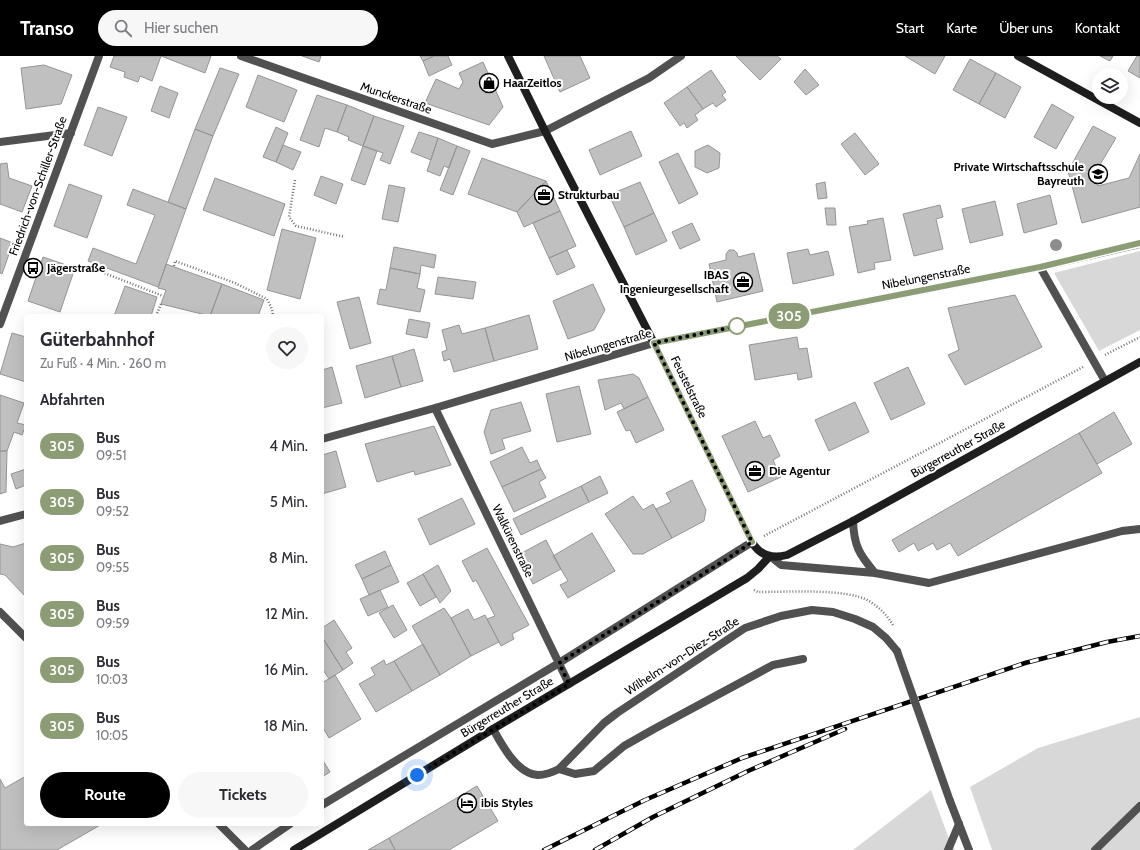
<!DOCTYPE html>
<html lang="de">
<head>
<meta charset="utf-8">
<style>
	body { margin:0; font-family:Cabin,sans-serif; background:#f7f7f7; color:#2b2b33; height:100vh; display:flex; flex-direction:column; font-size:15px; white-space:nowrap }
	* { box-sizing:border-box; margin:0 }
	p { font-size:13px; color:#7c7c81 }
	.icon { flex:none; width:22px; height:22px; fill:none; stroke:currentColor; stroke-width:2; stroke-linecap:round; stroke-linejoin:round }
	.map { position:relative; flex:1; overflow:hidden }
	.drawer { position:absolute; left:24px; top:258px; width:300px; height:512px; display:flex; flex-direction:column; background:#fff; border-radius:4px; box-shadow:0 4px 16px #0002 }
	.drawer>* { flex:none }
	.badge { padding:0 8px; border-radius:13px; font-size:14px; line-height:26px }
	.fabs { position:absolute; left:1092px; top:12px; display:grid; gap:8px }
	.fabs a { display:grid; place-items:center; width:36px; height:36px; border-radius:50%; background:#fff; box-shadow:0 4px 16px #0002; font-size:20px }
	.you { position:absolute; width:20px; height:20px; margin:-10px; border:3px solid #fff; border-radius:50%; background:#1a73e8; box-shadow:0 0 0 6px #1a73e833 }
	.map>.badge { position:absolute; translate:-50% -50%; box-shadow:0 0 0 2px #fff }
	h2 { padding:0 16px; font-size:15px; line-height:36px }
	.round { display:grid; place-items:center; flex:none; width:42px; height:42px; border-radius:21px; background:#f7f7f7 }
	.overview { display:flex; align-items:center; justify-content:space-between; height:68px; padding:0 16px }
	h1 { font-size:19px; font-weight:700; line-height:30px }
	.action { display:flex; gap:8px; margin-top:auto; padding:8px 16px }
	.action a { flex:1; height:46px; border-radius:24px; background:#000; color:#fff; font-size:16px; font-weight:700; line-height:46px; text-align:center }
	.action a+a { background:#f7f7f7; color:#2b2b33 }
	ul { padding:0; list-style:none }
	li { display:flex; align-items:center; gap:12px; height:56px; padding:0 16px }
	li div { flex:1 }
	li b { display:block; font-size:15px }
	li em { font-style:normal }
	li .badge { min-width:44px; font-weight:700; text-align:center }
	header { display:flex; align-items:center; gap:24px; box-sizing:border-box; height:56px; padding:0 20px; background:#000; color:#fff }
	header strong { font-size:19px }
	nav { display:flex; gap:22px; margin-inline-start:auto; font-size:14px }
	.search { width:280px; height:36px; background:#f7f7f7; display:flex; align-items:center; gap:10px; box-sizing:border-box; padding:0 14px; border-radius:22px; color:#7c7c81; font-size:15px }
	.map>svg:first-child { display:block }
	.green { fill:#d8d8d8 }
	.building { fill:#c0c0c0; stroke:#959595 }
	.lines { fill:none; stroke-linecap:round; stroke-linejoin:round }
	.path { stroke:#737373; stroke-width:2.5; stroke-dasharray:1 2; stroke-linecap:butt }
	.lane { stroke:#515151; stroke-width:8 }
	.street { stroke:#515151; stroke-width:8 }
	.secondary { stroke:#1e1e1e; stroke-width:8 }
	.rail-casing { stroke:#000; stroke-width:4.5 }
	.rail { stroke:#fff; stroke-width:3; stroke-dasharray:9; stroke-linecap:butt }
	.street-bridge { stroke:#515151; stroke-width:8 }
	.tree { fill:#8d8d8d }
	.line-casing { stroke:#fff; stroke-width:9 }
	.line { stroke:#8c9d75; stroke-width:6 }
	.walk { stroke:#000; stroke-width:4; stroke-dasharray:0 7.2 }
	.stop-dot { fill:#fff; stroke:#8c9d75; stroke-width:2 }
	.labels { text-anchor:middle; stroke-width:4; stroke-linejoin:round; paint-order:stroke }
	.poi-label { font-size:12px; font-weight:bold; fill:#000; stroke:#fff; text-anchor:start }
	.street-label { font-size:12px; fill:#000; stroke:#fff }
</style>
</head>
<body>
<header>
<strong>Transo</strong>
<div class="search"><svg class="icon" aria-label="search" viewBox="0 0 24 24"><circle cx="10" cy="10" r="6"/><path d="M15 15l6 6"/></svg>Hier suchen</div>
<nav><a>Start</a><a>Karte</a><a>Über uns</a><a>Kontakt</a></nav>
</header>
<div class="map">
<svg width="1140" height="794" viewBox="0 0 1140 794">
	<rect width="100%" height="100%" fill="#fff"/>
	<path class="green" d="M1140 195V274L1099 295 1054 217Z
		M1140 661V794H992L970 731 1038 692Z
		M931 734 948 780 955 794H853Z"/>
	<path class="building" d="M114 0H161L152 25 140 20 138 26 124 21 125 16 110 11Z
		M161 0H211L205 17Z
		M302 0H321L319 6Z
		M420 0H434L423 5Z
		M434 0H448L452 9 429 20 423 5Z
		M544 0H580L590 22 560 36Z
		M736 0H777L781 3 760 24Z
		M905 0H945L935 18Z
		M1100 0H1113L1110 5Z
		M1137 0H1140V22L1128 15Z
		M970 3 996 17 979 48 953 34Z
		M483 6 503 51 489 69 425 47 436 23 459 33 463 26 459 17Z
		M44 9 72 19 61 48 26 53 21 12Z
		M220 12 239 18 213 80 195 73Z
		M805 13 819 29 806 39 794 26Z
		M711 14 726 36 722 39 726 44 716 51 713 47 703 53 687 31Z
		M996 17 1021 31 1005 62 979 48Z
		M258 19 297 34 284 66 246 51Z
		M160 30 178 37 169 62 151 55Z
		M687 31 703 53 695 59 698 64 687 72 684 67 680 70 664 47Z
		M317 39 347 49 337 76 325 72 319 91 300 84Z
		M1052 48 1074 61 1056 93 1034 81Z
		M347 49 374 60 363 90 348 84 349 81 337 76Z
		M98 51 127 61 112 100 84 89Z
		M374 60 404 70 390 108 380 104 383 97 363 90Z
		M1093 70 1116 82 1095 117 1098 130 1129 122 1140 98V151L1082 167 1068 115Z
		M276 71 288 77 276 106 263 101Z
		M195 73 213 80 186 153 168 146Z
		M631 75 642 100 600 119 589 94Z
		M419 76 438 82 431 104 411 96Z
		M855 77 879 108 865 119 841 88Z
		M438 82 457 90 449 112 444 110 440 120 427 115Z
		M283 89 301 96 293 114 276 106Z
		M708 89 720 97 719 112 707 117 695 111V95Z
		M363 90 377 95 365 129 351 124Z
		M457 90 470 95 453 139 440 134Z
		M678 97 698 138 679 148 659 106Z
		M482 102 546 125 517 156 468 138Z
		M7 107 9 122 32 130 22 156 0 148V108Z
		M321 120 343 128 336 148 314 139Z
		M215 122 285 148 274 180 203 154Z
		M546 125 560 155 524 171 517 156Z
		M640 126 654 157 624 171 609 139Z
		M825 126 827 142 818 143 816 128Z
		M69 128 102 140 87 182 54 170Z
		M389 129 405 132 398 166 382 163Z
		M133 133 186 153 158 231 88 205 93 192 136 208 155 159 127 149Z
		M1050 139 1057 168 1024 177 1017 148Z
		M995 145 1003 179 970 187 962 153Z
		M940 149 943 161 936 163 943 193 914 200 903 158Z
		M825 152H835L836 169H827Z
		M560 155 576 190 549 202 533 167Z
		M654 157 667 185 636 199 624 171Z
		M883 162 891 204 874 207 875 213 858 217 849 171 868 168 867 165Z
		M692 167 700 184 680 193 672 176Z
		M282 173 316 182 300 243 267 234Z
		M0 182 13 187 2 218 0 217Z
		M394 191 436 199 434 212 421 209 420 218 390 212Z
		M808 193 810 199 828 195 834 219 793 228 787 197Z
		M567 194 575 211 557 219 549 202Z
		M729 194H734L737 197 738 201 754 197 763 235 717 246 709 208 726 204V198Z
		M43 201 75 212 60 256 28 245Z
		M166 208 222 228 210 260 161 248 166 234 158 232Z
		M390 212 420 218 417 232 425 234 420 256 377 248 380 233 386 234Z
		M438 221 476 226 473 243 435 238Z
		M222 228 264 244 258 260H210Z
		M593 228 605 254 594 274 568 283 553 245Z
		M125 230 157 241 151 260H114Z
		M1015 239 1042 291 965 329 948 299 959 294 948 252Z
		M359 241 371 287 350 293 337 246Z
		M529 259 538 293 494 305 485 272Z
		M409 263 430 267 427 282 406 278Z
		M459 269 462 278 485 272 494 305 454 316 450 303 444 305 442 296 447 294 442 274Z
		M12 277 26 281V326L0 318Z
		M797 281 799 293 807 292 812 321 798 324 797 317 755 324 749 289Z
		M414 293 423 325 401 331 392 300Z
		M392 300 401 331 365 342 356 310Z
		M332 311 342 347 322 352V314Z
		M908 311 925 348 891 364 874 327Z
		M633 318 639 322 648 341 624 353 621 347 605 354 598 324Z
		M579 330 591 378 557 386 546 338Z
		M0 339 24 347 17 367 26 369 22 379 14 376 7 395H0Z
		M648 341 664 374 636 387 630 374 626 375 617 356Z
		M521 346 531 375 502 383 505 393 491 398 484 376 491 354Z
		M855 346 869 376 829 395 815 364Z
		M1114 356 1132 388 1097 408 1079 377Z
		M755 365 763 382 770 379 780 400 773 404 781 421 748 436 722 380Z
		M434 370 451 409 415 419 414 415 377 426 365 388Z
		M1079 377 1102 417 958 500 950 487 937 494 933 487 918 495 914 487 899 496 892 484Z
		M522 391 530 407 537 404 541 413 502 431 490 406Z
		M0 395H7L6 436 0 438Z
		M336 395 346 431 322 438V399Z
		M26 413V429L16 433 11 418Z
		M541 413 546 422 539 426 546 441 514 456 502 431Z
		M600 420 608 437 589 446 581 430Z
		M692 424 706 454 704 465 672 482 656 453 671 446 666 437Z
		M581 430 589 446 521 479 513 463Z
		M633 440 643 454 653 448 672 482 643 498H633L605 458Z
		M462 442 475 468 430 489 418 463Z
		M592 477 615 515 568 542 560 529 568 525 553 500Z
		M546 484 561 513 533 528 518 499Z
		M26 487V545L25 540 5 519 0 518V488L13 491Z
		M487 492 529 569 512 578 514 583 501 590 487 563 495 560 476 524 473 526 462 505Z
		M385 495 391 509 362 523 355 509Z
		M391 509 399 526 369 539 362 523Z
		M438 509 451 535 440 547 423 518Z
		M423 518 436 541 420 550 407 527Z
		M380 534 388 551 368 560 360 543Z
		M393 549 407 574 394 582 379 557Z
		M444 552 451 562 471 600 440 619 412 570Z
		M468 553 474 564 485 559 499 586 471 600 451 562Z
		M334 564 352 592 346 596 353 607 343 614 322 581V572Z
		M322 581 343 614 329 623 322 612Z
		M423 588 440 619 412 635 394 605Z
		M384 604 386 609 394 605 412 635 376 656 359 628 375 619 371 612Z
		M335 619 361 663 329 682 322 670V627Z
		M322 703 330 716 322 721Z
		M26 720V768H102L57 794H0V723L5 732Z
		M477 730 498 765 449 794H395L389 782Z
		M389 782 395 794H368Z"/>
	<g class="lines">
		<path class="path" d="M295 124 289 161 296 170 345 181
			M174 210 175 205 235 227 267 243 272 253 273 260
			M99 215 163 240
			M156 260 161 248
			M1105 299 1140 281
			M764 480 1083 311
			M754 534 758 536C786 536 847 532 869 545 879 551 887 559 893 569"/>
		<path class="lane" d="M1040 211 1105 325
			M853 465C854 490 859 498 875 517
			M770 500 781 509 875 517 929 527 1122 475 1140 473
			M559 713 575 718 594 715 624 690 654 673 773 609 803 603
			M948 794 959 768
			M1095 794 1140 750"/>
		<path class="street" d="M241 0 492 88 545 75 649 22 681 0
			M0 86 71 77
			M0 268 99 0
			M435 352 569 628
			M322 383 435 352 654 287 1040 211 1140 188
			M0 465 26 458
			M0 556 26 582
			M493 673C502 689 517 718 538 719 546 719 553 716 559 713L604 667 617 657 745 572 781 560 812 554 833 556 855 563 873 571 886 582 897 595
			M950 745 969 794
			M322 749 559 607 752 486
			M219 768 245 794
			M252 794 290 768"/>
		<path class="secondary" d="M508 0 545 75 654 287 752 486C760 500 772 503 787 499L853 465 1140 306
			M1018 0 1140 67
			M294 794 493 673 747 522 758 513 770 500"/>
		<defs>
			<path id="rail" d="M544 794 645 744 742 702 1025 607 1107 586 1140 580
				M595 794 653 761 748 715 845 673"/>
		</defs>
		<use href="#rail" class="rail-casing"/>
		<use href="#rail" class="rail"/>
		<path class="street-bridge" d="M897 595 950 745"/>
	</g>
	<circle class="tree" cx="1056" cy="189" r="6"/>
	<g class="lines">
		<defs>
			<path id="line" d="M752 486 654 287 1040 211 1140 187"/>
		</defs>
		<use href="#line" class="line-casing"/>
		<use href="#line" class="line"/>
		<path class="walk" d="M417 719 569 628 559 607 722 506 752 486 654 287 744 269 737 270"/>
	</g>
	<defs>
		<symbol id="shop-ring" viewBox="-11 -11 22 22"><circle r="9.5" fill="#fff" stroke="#000" stroke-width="1.5"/><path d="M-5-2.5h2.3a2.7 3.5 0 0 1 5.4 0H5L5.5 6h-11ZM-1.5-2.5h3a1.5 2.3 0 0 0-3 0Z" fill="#000"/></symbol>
		<symbol id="school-ring" viewBox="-11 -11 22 22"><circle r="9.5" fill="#fff" stroke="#000" stroke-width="1.5"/><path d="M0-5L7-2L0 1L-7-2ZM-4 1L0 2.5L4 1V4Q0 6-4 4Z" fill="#000"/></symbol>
		<symbol id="office-ring" viewBox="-11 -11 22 22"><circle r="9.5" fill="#fff" stroke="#000" stroke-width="1.5"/><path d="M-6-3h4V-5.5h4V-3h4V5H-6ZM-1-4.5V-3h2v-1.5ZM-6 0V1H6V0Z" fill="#000"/></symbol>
		<symbol id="bus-ring" viewBox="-11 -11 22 22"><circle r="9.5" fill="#fff" stroke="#000" stroke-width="1.5"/><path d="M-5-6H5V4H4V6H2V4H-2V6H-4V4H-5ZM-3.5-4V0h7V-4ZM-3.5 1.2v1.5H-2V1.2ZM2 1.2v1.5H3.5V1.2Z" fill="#000"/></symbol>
		<symbol id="hotel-ring" viewBox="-11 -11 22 22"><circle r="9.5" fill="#fff" stroke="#000" stroke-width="1.5"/><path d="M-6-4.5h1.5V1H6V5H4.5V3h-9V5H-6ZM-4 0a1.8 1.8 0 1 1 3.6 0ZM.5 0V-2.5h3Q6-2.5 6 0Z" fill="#000"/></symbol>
	</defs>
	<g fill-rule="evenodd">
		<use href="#shop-ring" x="478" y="16" width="22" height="22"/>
		<use href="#school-ring" x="1087" y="107" width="22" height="22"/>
		<use href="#office-ring" x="533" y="128" width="22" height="22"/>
		<use href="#bus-ring" x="22" y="201" width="22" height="22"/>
		<use href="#office-ring" x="732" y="215" width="22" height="22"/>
		<use href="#office-ring" x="744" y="404" width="22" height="22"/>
		<use href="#hotel-ring" x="456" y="736" width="22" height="22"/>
	</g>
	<circle class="stop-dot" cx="737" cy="270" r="8"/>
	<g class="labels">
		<g class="poi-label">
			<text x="503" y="31">HaarZeitlos</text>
			<text x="1084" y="115" text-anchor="end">Private Wirtschaftsschule<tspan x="1084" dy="14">Bayreuth</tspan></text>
			<text x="558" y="143">Strukturbau</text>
			<text x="47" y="216">Jägerstraße</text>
			<text x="729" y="223" text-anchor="end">IBAS<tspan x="729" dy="14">Ingenieurgesellschaft</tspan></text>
			<text x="769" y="419">Die Agentur</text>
			<text x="481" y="751">ibis Styles</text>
		</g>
		<g class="street-label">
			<text transform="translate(396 42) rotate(19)" y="4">Munckerstraße</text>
			<text transform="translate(38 130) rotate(-70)" y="4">Friedrich-von-Schiller-Straße</text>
			<text transform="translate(926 221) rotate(-11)" y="4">Nibelungenstraße</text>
			<text transform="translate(608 289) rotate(-16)" y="4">Nibelungenstraße</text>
			<text transform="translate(689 331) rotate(64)" y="4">Feustelstraße</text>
			<text transform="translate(958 393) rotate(-29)" y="4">Bürgerreuther Straße</text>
			<text transform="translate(513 485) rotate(64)" y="4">Walkürenstraße</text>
			<text transform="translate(682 600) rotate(-33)" y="4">Wilhelm-von-Diez-Straße</text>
			<text transform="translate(507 651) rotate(-31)" y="4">Bürgerreuther Straße</text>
		</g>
	</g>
</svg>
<div class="fabs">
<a><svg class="icon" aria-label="layers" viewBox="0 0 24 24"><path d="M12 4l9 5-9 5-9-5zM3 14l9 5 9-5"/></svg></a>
</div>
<div class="you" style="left:417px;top:719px"></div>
<b class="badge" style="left:789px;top:260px;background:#8c9d75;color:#fff">305</b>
<section class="drawer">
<div class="overview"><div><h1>Güterbahnhof</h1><p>Zu Fuß · 4 Min. · 260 m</p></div><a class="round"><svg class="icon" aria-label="heart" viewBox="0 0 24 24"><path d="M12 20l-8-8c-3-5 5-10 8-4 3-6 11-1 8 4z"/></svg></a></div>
<h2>Abfahrten</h2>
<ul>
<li><span class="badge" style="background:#8c9d75;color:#fff">305</span><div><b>Bus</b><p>09:51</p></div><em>4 Min.</em></li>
<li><span class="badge" style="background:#8c9d75;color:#fff">305</span><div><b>Bus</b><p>09:52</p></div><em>5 Min.</em></li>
<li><span class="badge" style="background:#8c9d75;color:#fff">305</span><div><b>Bus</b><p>09:55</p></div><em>8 Min.</em></li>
<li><span class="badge" style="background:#8c9d75;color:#fff">305</span><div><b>Bus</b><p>09:59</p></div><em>12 Min.</em></li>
<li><span class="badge" style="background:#8c9d75;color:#fff">305</span><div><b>Bus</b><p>10:03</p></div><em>16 Min.</em></li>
<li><span class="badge" style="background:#8c9d75;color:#fff">305</span><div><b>Bus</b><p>10:05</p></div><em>18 Min.</em></li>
</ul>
<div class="action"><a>Route</a><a>Tickets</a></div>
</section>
</div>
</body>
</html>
